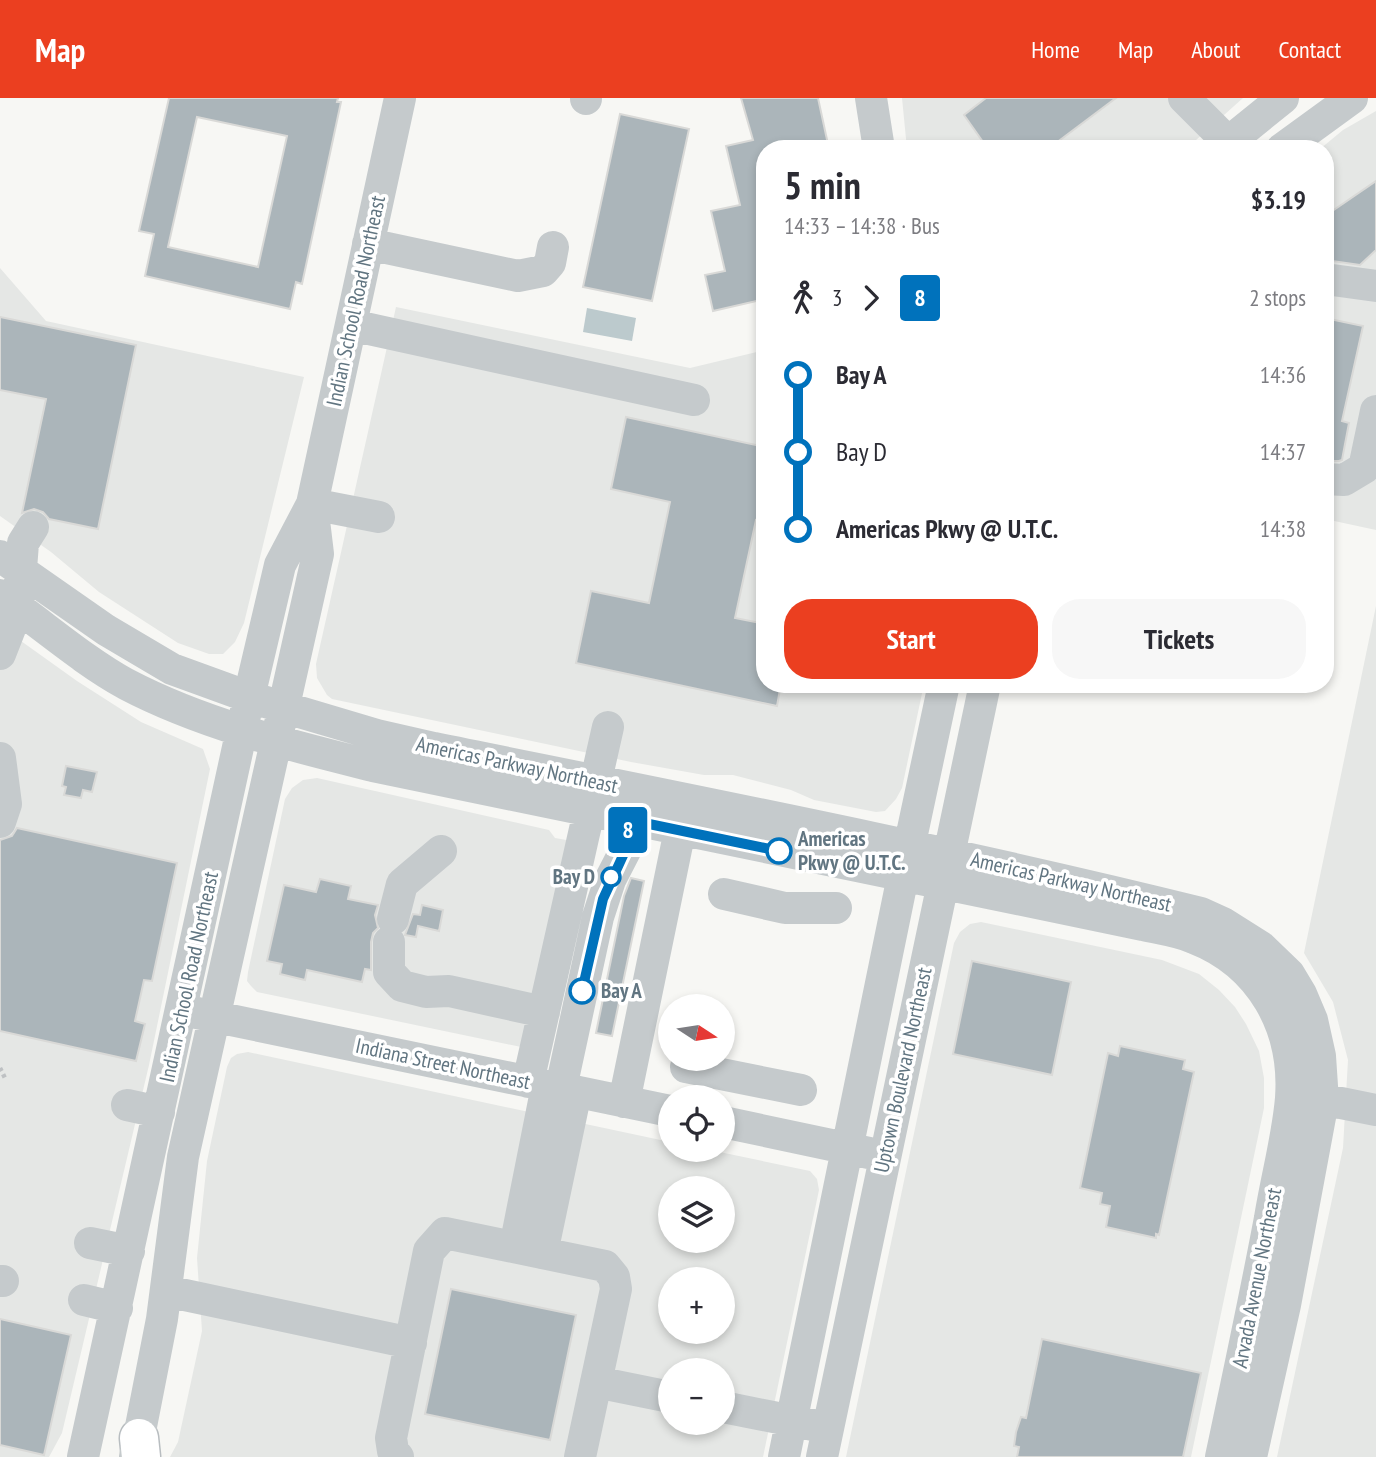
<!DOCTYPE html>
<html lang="en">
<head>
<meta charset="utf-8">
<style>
	body { margin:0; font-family:"PT Sans Narrow",sans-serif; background:#f7f7f7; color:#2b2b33; height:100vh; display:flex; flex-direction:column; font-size:26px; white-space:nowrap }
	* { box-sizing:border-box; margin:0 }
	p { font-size:23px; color:#7c7c81 }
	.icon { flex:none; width:38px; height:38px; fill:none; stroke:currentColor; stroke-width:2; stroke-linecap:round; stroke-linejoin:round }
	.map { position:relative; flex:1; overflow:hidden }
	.drawer { position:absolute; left:756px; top:42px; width:578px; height:553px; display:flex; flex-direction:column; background:#fff; border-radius:28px; box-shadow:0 4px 10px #0003 }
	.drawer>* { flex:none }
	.badge { padding:0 14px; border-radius:5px; font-size:24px; line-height:46px }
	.needle { width:46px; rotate:102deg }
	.buttons { position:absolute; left:658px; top:896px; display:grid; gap:14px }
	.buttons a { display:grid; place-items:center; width:77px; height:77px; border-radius:50%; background:#fff; box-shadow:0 4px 10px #0003; font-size:35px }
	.map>.badge { position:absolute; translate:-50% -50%; box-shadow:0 0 0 4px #fff }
	.legs { display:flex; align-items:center; gap:10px; height:77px; padding:0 28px; font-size:23px }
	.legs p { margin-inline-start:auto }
	.head { display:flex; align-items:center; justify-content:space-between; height:119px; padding:0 28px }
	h1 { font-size:38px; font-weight:700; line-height:52px }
	.primary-button { display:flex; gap:14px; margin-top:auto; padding:14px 28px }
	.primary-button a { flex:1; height:80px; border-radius:28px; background:#eb3f20; color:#fff; font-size:28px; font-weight:700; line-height:80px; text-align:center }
	.primary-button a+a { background:#f7f7f7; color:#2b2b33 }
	ul { padding:0 28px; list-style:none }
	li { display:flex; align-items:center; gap:24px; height:77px; font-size:26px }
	li i { display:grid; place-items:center; width:10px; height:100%; margin:0 9px; background:currentColor }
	li i::after { content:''; width:18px; height:18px; margin:-9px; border:5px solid; border-radius:50%; background:#fff }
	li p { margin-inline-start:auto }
	li:first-child i { background:linear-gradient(#0000 50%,currentColor 0) }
	li:last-child i { background:linear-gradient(currentColor 50%,#0000 0) }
	header { display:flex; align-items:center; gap:42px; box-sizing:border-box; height:98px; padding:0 35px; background:#eb3f20; color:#fff }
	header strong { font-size:33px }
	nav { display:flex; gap:38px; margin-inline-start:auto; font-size:24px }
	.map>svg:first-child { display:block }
	.built { fill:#e5e7e5; fill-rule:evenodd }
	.water { fill:#bccacd }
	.building { fill:#abb5ba; stroke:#d9d9d7; stroke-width:2; fill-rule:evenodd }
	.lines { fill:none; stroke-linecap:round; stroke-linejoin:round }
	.major-casing { stroke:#b8bdc0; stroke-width:41 }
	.path { stroke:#bec1c3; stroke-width:4.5; stroke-dasharray:3.5 3.5; stroke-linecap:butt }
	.minor { stroke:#c5cacc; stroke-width:32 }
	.major { stroke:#fff; stroke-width:38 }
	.line-1-casing { stroke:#fff; stroke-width:16 }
	.line-1 { stroke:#0072bc; stroke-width:10 }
	.stop-1-dot { fill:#fff; stroke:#0072bc; stroke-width:3.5 }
	.labels { text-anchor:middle; stroke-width:7; stroke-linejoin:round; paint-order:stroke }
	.street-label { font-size:21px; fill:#617581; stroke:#fff }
	.stop-label { font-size:21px; font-weight:bold; fill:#617581; stroke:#fff; text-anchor:start }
</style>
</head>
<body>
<header>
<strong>Map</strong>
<nav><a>Home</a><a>Map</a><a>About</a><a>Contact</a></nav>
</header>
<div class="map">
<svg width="1376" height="1359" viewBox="0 0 1376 1359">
	<rect width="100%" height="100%" fill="#f7f7f4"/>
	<path class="built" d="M902 0H1243L1186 51H907Z
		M1376 13V432L1325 421V51H1320L1343 32Z
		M0 170 46 223 304 279 244 525 235 544 223 556H209L178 545 99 494 51 454 0 418Z
		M396 209 690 270 765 252V586H924L902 690 896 701 885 713 876 714 814 702 791 692 733 677H704L631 664 332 601 327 597 317 580 316 566Z
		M1376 508V1359H1277L1343 1050 1348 962 1333 904 1304 855Z
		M0 528 77 583 141 624 203 651 210 671 149 967 62 1335 49 1359H0Z
		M317 680 549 732 555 740 578 744 531 951 257 894 251 888 247 883 248 874 285 701 292 690 303 682Z
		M981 824 1162 862 1199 876 1219 892 1235 909 1246 926 1259 953 1264 980V1010L1191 1359H846L954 845 960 834 970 826Z
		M248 954 670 1044V1052H710L810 1073 817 1081 819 1092 763 1359H170L178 1344 202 1233 197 1160 207 1063 227 969 231 960 237 956ZM670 1090H723V1143H670ZM670 1181H723V1234H670ZM670 1272H723V1325H670Z"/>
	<path class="water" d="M587 210 636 220 632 243 583 234Z"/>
	<path class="building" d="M169 0H338L337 4H341L302 186 296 184 290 211 145 178 154 136 139 133ZM197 19 287 38 258 169 168 149Z
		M741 0H818L829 51H765V201L713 213 705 177 725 173 711 113 740 107 726 48 753 42Z
		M986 0H1116L1048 51H988L964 17Z
		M620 16 689 31 652 203 583 189Z
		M1376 83V152L1360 167 1325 162V118Z
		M0 219 136 247 98 431 49 421 43 414 34 411 22 415 46 301 0 292Z
		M1325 220 1363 228 1342 323 1349 325 1342 362 1339 363H1325Z
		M626 319 765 349V424L756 422 735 520 765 526V586H781L777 608 576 565 591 493 649 505 670 404 611 391Z
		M66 668 97 674 92 694 83 692 81 700 64 697 66 689 62 688Z
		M17 730 177 765 152 883 144 882 135 923 145 926 136 963 0 933V742L12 738Z
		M631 780 644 783 612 938 596 935 624 798Z
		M320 781 351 788 348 801 378 807 375 817 378 830 373 835 371 844V872L365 871 362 884 307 872 305 882 280 876 282 866 267 863 284 787 316 794Z
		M422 807 443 812 439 833 418 828 416 839 405 837 413 816 420 817Z
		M972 863 1071 884 1052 977 953 956Z
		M1120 948 1185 962 1183 971 1194 974 1159 1137 1156 1136V1140L1106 1129 1110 1108 1100 1106 1102 1095 1080 1090 1108 955 1118 958Z
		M451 1191 576 1217 550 1342 425 1316Z
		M0 1221 71 1237 44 1357 0 1347Z
		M1042 1241 1201 1275 1183 1359H1017L1019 1349 1014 1348 1016 1334 1021 1319 1026 1320Z"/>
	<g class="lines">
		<defs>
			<path id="major" d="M139 1340 141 1359"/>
		</defs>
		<use href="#major" class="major-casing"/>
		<path class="path" d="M0 970 5 980"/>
		<path class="minor" d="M871 0 879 51
			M1184 0 1235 51
			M586 1V0
			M1220 51 1283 0
			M1282 51 1352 0
			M368 146 518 178 543 173 550 165 553 149
			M1325 181 1376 188
			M351 227 694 302
			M1325 381 1344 382 1364 370 1376 313
			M312 406 379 419
			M0 458 106 532 172 571 249 599 377 637 434 650C690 702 947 752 1201 815L1223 825 1261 849 1289 876 1301 896 1312 922 1320 958 1323 1003 1285 1207 1251 1359
			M0 497C42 526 81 561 126 586 202 626 289 647 373 668L1143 827C1160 831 1178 833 1194 840 1261 866 1296 929 1291 1000 1288 1038 1276 1082 1270 1120 1255 1200 1238 1279 1221 1359
			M0 556 18 510 23 445 33 429
			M0 660 6 706 0 724
			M724 796 785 810H836
			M393 821 402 786 441 753
			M389 844V874L402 888 426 894 449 893 544 914
			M197 915 670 1013
			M686 969 801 992
			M528 984 608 629
			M561 990 598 819 610 782 626 751 628 741 626 721 617 703
			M1303 1002 1341 1005 1376 1012
			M624 1004 680 732 688 722 693 719
			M127 1007 159 1014
			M723 1024 869 1055
			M90 1145 129 1153
			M515 1149 547 988
			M542 1155 576 994
			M0 1183H3
			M166 1193 411 1245
			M84 1202 117 1210
			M596 1284 670 1299
			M723 1309 813 1327
			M83 1359 249 599 280 467 312 406 400 0
			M135 1359 162 1221 183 1059 318 456 312 406
			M398 1359 393 1353 391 1340 429 1153 445 1135 605 1168 614 1179 616 1191 580 1359
			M784 1359 903 778 944 586
			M822 1359 985 586"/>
		<use href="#major" class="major"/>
	</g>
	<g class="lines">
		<defs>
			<path id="line-1" d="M582 893 603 801 626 751 628 741 625 721 779 753"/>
		</defs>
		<use href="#line-1" class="line-1-casing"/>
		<use href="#line-1" class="line-1"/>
	</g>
	<g class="stop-1-dot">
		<circle cx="779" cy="753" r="12"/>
		<circle cx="611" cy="779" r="9"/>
		<circle cx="582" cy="893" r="12"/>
	</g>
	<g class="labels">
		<g class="street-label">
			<text transform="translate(356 203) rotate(-78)" y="7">Indian School Road Northeast</text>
			<text transform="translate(517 667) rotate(12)" y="7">Americas Parkway Northeast</text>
			<text transform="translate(1071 784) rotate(13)" y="7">Americas Parkway Northeast</text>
			<text transform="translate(189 879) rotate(-78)" y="7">Indian School Road Northeast</text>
			<text transform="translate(443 966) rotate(12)" y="7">Indiana Street Northeast</text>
			<text transform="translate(903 972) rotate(-78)" y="7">Uptown Boulevard Northeast</text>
			<text transform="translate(1257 1180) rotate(-79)" y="7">Arvada Avenue Northeast</text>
		</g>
		<g class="stop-label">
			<text x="798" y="748">Americas<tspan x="798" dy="24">Pkwy @ U.T.C.</tspan></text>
			<text x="595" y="786" text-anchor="end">Bay D</text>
			<text x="601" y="900">Bay A</text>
		</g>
	</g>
</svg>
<div class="buttons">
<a><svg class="needle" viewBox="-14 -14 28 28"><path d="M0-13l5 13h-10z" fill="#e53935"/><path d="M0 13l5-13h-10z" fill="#7c7c81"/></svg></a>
<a><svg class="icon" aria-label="locate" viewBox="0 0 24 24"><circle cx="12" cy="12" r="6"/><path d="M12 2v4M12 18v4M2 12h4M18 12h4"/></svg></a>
<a><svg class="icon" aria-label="layers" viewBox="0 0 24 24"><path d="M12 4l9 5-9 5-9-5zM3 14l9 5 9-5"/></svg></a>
<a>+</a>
<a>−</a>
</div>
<b class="badge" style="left:628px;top:732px;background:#0072bc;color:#fff">8</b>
<section class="drawer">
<div class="head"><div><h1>5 min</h1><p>14:33 – 14:38 · Bus</p></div><b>$3.19</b></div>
<div class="legs"><svg class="icon" aria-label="walk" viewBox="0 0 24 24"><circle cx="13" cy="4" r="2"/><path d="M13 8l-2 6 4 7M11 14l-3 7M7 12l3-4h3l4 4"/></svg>3<svg class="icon" aria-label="forward" viewBox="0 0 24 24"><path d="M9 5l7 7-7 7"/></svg><b class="badge" style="background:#0072bc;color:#fff">8</b><p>2 stops</p></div>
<ul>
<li><i style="color:#0072bc"></i><b>Bay A</b><p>14:36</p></li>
<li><i style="color:#0072bc"></i><span>Bay D</span><p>14:37</p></li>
<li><i style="color:#0072bc"></i><b>Americas Pkwy @ U.T.C.</b><p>14:38</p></li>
</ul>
<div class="primary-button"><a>Start</a><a>Tickets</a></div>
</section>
</div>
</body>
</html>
